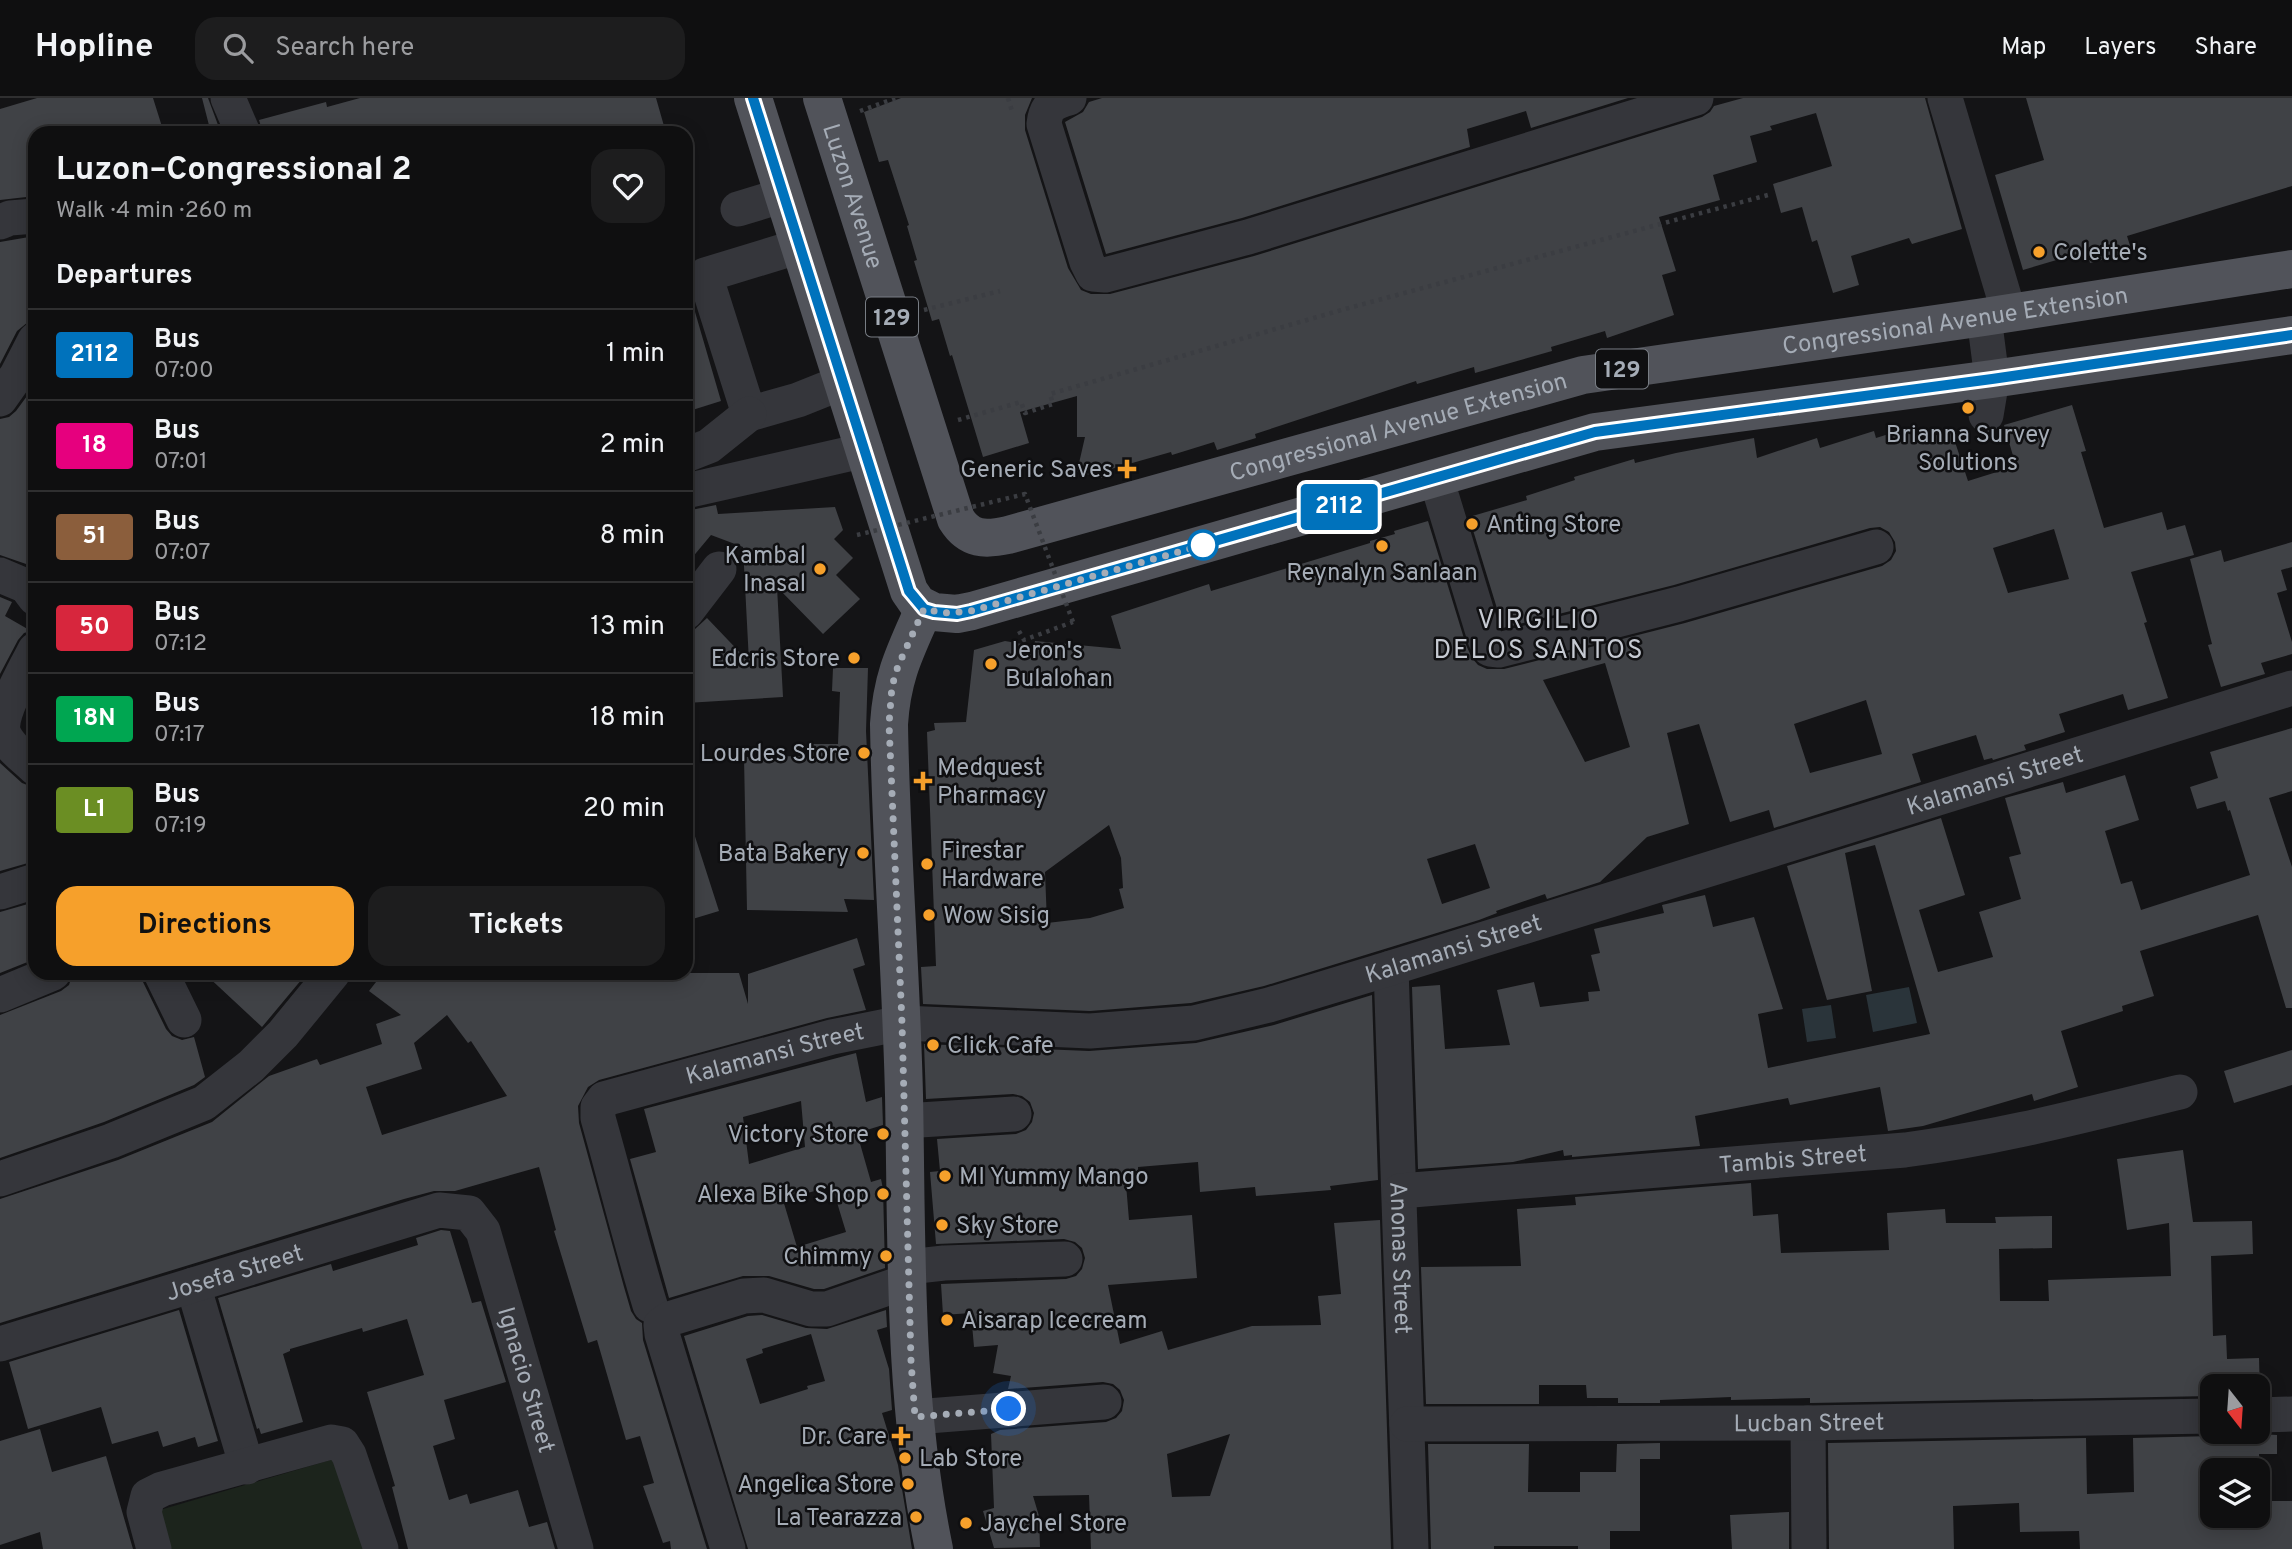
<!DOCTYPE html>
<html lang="en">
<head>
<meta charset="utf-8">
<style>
	body { margin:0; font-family:Overpass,sans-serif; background:#1d1d1e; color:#f1f3f6; height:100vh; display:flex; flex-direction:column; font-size:26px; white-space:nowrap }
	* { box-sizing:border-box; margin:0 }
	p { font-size:23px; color:#9b9c9f }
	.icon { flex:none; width:38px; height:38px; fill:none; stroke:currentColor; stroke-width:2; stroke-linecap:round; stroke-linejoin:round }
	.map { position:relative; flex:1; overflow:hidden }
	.sheet { position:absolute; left:28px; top:28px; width:665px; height:854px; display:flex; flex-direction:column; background:#0f0f10; border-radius:21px; box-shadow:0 4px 18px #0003,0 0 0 2px #2f2f30 }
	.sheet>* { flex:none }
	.badge { padding:0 14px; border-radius:5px; font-size:24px; line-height:46px }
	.needle { width:46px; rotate:163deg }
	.controls { position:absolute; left:2200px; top:1276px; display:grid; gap:14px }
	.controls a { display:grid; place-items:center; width:70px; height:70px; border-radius:14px; background:#0f0f10; box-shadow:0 4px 18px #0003,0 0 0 2px #2f2f30; font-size:35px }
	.you { position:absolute; width:35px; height:35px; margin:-18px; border:5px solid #fff; border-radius:50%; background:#1a73e8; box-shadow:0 0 0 10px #1a73e833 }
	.map>.badge { position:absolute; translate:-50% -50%; box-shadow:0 0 0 4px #fff }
	h2 { padding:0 28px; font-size:26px; line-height:63px }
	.round { display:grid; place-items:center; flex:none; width:74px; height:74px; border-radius:21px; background:#1d1d1e }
	.overview { display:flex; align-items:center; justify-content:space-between; height:119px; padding:0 28px }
	h1 { font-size:33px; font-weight:700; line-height:52px }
	.button { display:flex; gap:14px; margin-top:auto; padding:14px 28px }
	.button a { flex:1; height:80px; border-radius:21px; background:#f6a02b; color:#111; font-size:28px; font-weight:700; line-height:80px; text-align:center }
	.button a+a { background:#1d1d1e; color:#f1f3f6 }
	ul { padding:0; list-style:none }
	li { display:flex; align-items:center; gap:21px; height:91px; padding:0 28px; border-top:2px solid #2f2f30 }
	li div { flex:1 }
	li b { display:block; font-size:26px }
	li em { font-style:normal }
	li .badge { min-width:77px; font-weight:700; text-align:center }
	header { display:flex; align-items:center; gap:42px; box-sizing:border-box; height:98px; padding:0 35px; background:#0f0f10; border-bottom:2px solid #2f2f30 }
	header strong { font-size:33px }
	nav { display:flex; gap:38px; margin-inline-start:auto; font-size:24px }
	.search { width:490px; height:63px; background:#1d1d1e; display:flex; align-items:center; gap:18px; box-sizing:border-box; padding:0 24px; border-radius:21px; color:#9b9c9f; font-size:26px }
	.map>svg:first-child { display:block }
	.green { fill:#1c241c }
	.water { fill:#2a343a }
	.building { fill:#404246; fill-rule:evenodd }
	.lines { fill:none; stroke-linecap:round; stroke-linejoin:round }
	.path { stroke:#3b3d42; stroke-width:4.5; stroke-dasharray:3.5 5; stroke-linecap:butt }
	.minor { stroke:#35363b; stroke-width:35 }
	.major { stroke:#51535a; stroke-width:38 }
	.path-bridge { stroke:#3b3d42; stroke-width:4.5; stroke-dasharray:3.5 5; stroke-linecap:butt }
	.line-casing { stroke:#fff; stroke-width:16 }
	.line { stroke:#0072bc; stroke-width:10 }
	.walk { stroke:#a5acb6; stroke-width:7; stroke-dasharray:0 12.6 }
	.poi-dot { fill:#f6a02b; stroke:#0f0f11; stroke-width:2.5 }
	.stop-dot { fill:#fff; stroke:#0072bc; stroke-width:3.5 }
	.labels { text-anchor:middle; stroke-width:5; stroke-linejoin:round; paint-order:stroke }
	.shield { fill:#0f0f11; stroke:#787d84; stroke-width:2 }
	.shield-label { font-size:23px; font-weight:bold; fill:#a5acb6 }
	.street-label { font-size:24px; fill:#a5acb6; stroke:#0f0f11 }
	.poi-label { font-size:24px; fill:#a5acb6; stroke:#0f0f11; text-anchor:start }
	.neighbourhood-label { font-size:26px; letter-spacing:2px; fill:#c6cad2; stroke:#0f0f11 }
</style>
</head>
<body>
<header>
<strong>Hopline</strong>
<div class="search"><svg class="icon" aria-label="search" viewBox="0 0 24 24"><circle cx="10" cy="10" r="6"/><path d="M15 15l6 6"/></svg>Search here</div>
<nav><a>Map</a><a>Layers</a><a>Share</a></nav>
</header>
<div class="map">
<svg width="2292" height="1451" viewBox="0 0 2292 1451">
	<rect width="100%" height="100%" fill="#141416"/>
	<path class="green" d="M344 1358 371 1451H171L160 1412Z"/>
	<path class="water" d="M1909 889 1917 925 1873 934 1866 897Z
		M1831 907 1836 940 1807 944 1802 911Z"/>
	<path class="building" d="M37 0H153L164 35H35V98L0 102V11Z
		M202 0H208L221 35H211Z
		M360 0H656L666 35H263L259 22 326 4 327 9Z
		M901 0H1032L1025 17V32L1068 170 1081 192 1091 196H1110L1254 158 1702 19 1710 14 1714 8 1743 0H1925L1962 131 1912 146 1909 140 1851 158 1859 187 1833 195 1817 142 1812 144 1802 109 1781 115 1773 86 1832 68 1816 15 1770 28 1772 32 1750 38 1757 64 1713 77 1720 102 1659 119 1676 173 1662 177 1674 217 1607 240 1605 233 1551 249 1552 253 1475 275 1474 269 1417 286 1416 283 1255 336 1256 340 1217 352 1214 344 1172 357 1171 354 1104 373 1103 380 1077 374 1085 339H1077V298L1020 314 1029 345 983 359 952 257 950 258 939 221 932 223 914 163 917 162 907 128 909 127 888 62 879 64 864 14Z
		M1102 0H1628L1531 30 1526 13 1467 31 1470 49 1242 120 1106 156 1065 24 1083 14 1089 4Z
		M2026 0H2292V88L2127 138 2132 154 2090 165 2087 153 2023 172 1995 77 2044 62Z
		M35 138V212L28 224 17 233 0 266V144Z
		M693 207 721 303 686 314V208Z
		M27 298 35 304V455L29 467 0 457V321L9 319 16 313Z
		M2072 307 2086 353 2081 354 2104 430 2162 414 2167 432 2185 427 2194 457 2131 474 2147 524 2144 525 2168 600 2128 612 2123 596 2059 616 2065 634 2024 647 2026 652 1993 662 1992 660 1984 662 1976 637 1912 656 1921 684 1774 730 1769 712 1730 724 1699 626 1667 635 1689 726 1647 739 1600 784 1547 801 1545 796 1496 813 1497 815 1479 822 1264 888 1191 905 1090 913 923 906 921 869 936 868 927 634 935 632 934 625 966 624 974 552 1005 543 1034 548 1035 543 1121 551 1111 518 1209 486 1211 493 1301 466 1370 445V443L1395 436 1394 433 1428 423 1466 547 1472 560 1478 567 1487 571H1504L1685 525 1882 468 1891 462 1896 453 1895 444 1889 434 1880 429 1870 430 1674 487 1503 530 1469 419 1527 402 1526 398 1575 382 1574 379 1634 361 1635 365 1676 355 1754 340 1757 360 1817 340 1820 350 1874 333 1876 340 1914 328 1919 343 1951 332 1968 383 2016 368 2004 327ZM2054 431 2069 481 2008 495 1993 450ZM1605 565 1630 649 1585 664 1543 582ZM1866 602 1882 656 1810 675 1794 626ZM1109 727 1121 760 1123 790 1119 791 1124 810 1090 820 1047 825 1045 774ZM1475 746 1490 790 1442 806 1427 761Z
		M716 407 718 416 835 409 843 432 834 441 853 460 836 477 860 501 823 536 777 489 783 599 686 605V535L694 532 707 520 749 564 743 449 711 437 686 467V413Z
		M2292 444V469L2281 472 2287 492 2277 495 2292 544V556L2261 565 2265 576 2221 589 2208 547 2212 546 2190 461 2221 452 2224 464Z
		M0 499 12 504 5 518 31 533 24 535 18 542 0 576Z
		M833 570H868L866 633 874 802 844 801 848 814 747 812 744 659 807 658 808 646H838L840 594 832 593Z
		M2292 630V693L2269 700 2292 769V910H2286L2258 817 2140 853 2154 898 2122 908 2123 913 2061 933 2078 989 2034 1003 2032 996 1923 1028 1888 1033 1880 989 1790 1007 1788 1000 1695 1018 1700 1048 1572 1059V1057L1564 1058 1563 1052 1513 1064 1418 1071 1412 889 1440 887 1445 951 1510 947 1497 892 1534 884 1540 909 1589 903 1588 894 1600 893 1591 857 1600 855 1594 831 1664 815 1662 807 1705 797 1713 829 1754 819 1783 911 1758 916 1768 970 1930 936 1875 747 1845 755 1872 893 1827 902 1787 768 1941 720 1965 797 1919 812 1938 874 1993 859 1979 814 2021 801 2009 759 2021 756 2005 700 2063 684 2066 695 2125 677 2139 722 2105 733 2121 786 2132 783 2141 812 2250 777 2230 712 2228 713 2225 703 2197 711 2190 689 2218 680 2210 654Z
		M0 665 22 685 35 690V763L0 773Z
		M686 726H691L719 813 686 823Z
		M35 804V861L0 875V814Z
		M857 840 865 867 853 871 866 912 827 920 599 982 588 989 578 1008 579 1025 624 1189 631 1213 636 1221 642 1225 643 1242 707 1451H671L670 1443 663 1445 643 1388 654 1385 640 1338 626 1342 597 1242 588 1245 554 1133 556 1132 539 1069 455 1093H434L404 1101 0 1225V1101L118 1062 212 1024 269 978 317 961 320 967 382 946 376 926 401 917 369 893 383 875H739L748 906V876ZM447 917 468 945 471 943 507 998 382 1037 366 989 422 971 414 945Z
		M73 875H141L143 884 166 931 172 938 182 942 194 939 205 979 194 987 104 1024 0 1060V917L61 893 69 887Z
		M204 875H307L262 929Z
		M1372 897 1378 1082 1330 1088 1331 1092 1256 1098 1255 1089 1200 1094 1198 1064 1138 1069V1073L1125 1074 1129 1122 1192 1117 1197 1180 1108 1187 1120 1246 1162 1233 1168 1252 1252 1228 1321 1227 1318 1198 1341 1196 1334 1125 1380 1122 1391 1451H1091L1089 1397 1033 1398 1039 1418 1040 1449 994 1450 983 1413 994 1410 991 1336 1000 1332 1106 1324 1116 1320 1122 1313 1124 1302 1120 1292 1113 1286 1103 1284 1008 1291 1011 1278 993 1275 998 1247 974 1249 971 1215 943 1217 941 1186 1066 1181 1076 1178 1082 1171 1085 1160 1082 1150 1075 1144 1064 1141 936 1146 930 1074 940 1073 937 1041 1016 1036 1026 1032 1032 1024 1034 1015 1030 1004 1022 998 1013 996 926 1001 924 946 1089 953 1196 945 1274 927ZM1230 1336 1210 1398 1172 1399 1167 1356Z
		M2292 952V987L2234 1005 2224 973Z
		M856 955 866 1004 882 999 883 1027 857 1035 871 1084 881 1081 883 1091 885 1170 824 1191H814L769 1178H743L669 1200 630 1061 656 1054 644 1011ZM801 1003 805 1049 749 1066 743 1019ZM832 1088 846 1134 797 1149 783 1102Z
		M2183 1052 2193 1124 2252 1123 2253 1156 2211 1158 2213 1238 2226 1237 2227 1261 2259 1260 2260 1297H2258V1288H2212V1298L1810 1305V1300L1731 1302V1299L1660 1302V1305H1618V1300H1587L1586 1287H1539V1306H1426L1421 1169 1521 1168 1517 1111 1576 1107 1575 1099 1751 1085 1753 1118 1778 1116 1781 1155 1889 1152 1887 1115 1945 1111 1946 1125H1996L1995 1119 2052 1118V1150L1999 1151 2000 1203H2049L2048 1182 2171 1178 2169 1125 2127 1132 2117 1061Z
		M441 1132 450 1133 472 1205 481 1203 506 1284 444 1302 455 1341 433 1348 449 1402 467 1396 470 1406 518 1392 529 1429 547 1424 555 1451H408L392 1389 395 1388 367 1294 424 1277 407 1221 363 1234 362 1230 290 1251V1253L283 1256 303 1324 261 1336 259 1330 257 1331 218 1200 331 1166 333 1173 418 1147 416 1140Z
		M179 1212 218 1343 198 1349 195 1339 163 1349 158 1333 112 1346 101 1309 28 1331 9 1264Z
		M886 1212 887 1229 877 1232 889 1271 892 1312 882 1315 898 1367 912 1451H748L684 1238 748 1218 762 1217 806 1230 827 1231ZM811 1236 825 1283 807 1288 808 1291 760 1306 746 1261 763 1255 762 1251Z
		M40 1331 52 1374 106 1358 133 1451H43L40 1434 0 1447V1343Z
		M2224 1334 2277 1337V1356H2259L2261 1403H2292V1451H2080L2079 1433 2020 1434 2019 1405 1953 1408 1954 1451H1829L1828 1345 2086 1340 2087 1396 2134 1394 2133 1340 2212 1338ZM2212 1372H2258V1418H2212Z
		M1660 1345V1361H1640V1433H1610V1451H1578V1448H1494V1451H1431L1428 1346H1529L1528 1394H1580V1374H1616L1617 1346Z
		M1789 1414V1451H1732L1730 1417Z"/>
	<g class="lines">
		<path class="path" d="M1008 0 1012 13
			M860 13 896 0
			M924 212 1000 193
			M958 322 1021 304 1025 315 1053 306 1050 296 1345 211 1768 97
			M1019 533 1024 542 1073 524"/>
		<g class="minor">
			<path d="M228 0 243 35"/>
			<path d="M1069 0C1052 5 1046 8 1044 26L1087 164 1093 176 1105 177 1248 139 1696 0"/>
			<path d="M1945 0 2009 215"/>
			<path d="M738 111 784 97"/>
			<path d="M0 124 10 120 35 118"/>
			<path d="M800 148 705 177 749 316 798 302 843 284"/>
			<path d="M1984 219 1992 281 1986 317"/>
			<path d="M0 301 17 277 35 242"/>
			<path d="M686 357 709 348 749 316"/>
			<path d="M1436 380 1485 541 1490 551 1499 552 1679 506 1876 449"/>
			<path d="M686 393 866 352"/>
			<path d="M0 477 26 488 35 500"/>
			<path d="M686 514 719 471"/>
			<path d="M35 552C26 569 0 615 3 633 7 648 25 660 35 670"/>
			<path d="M0 794 35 783"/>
			<path id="s1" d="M1391 870 1411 1451"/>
			<path d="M161 875 184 922"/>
			<path d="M0 897 53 875"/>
			<path d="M904 1023 1014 1016"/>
			<path d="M0 1081 111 1043 204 1005 251 968 283 936 333 875"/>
			<path id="s2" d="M1400 1093 1905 1052C1999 1040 2089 1016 2180 994"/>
			<path d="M908 1169 944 1165 1065 1161"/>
			<path d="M193 1187 247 1369"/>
			<path id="s3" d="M650 1207C631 1145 616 1083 598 1020V1009L604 1001 832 939 902 925 1090 933 1194 925 1269 907 1391 870 2292 590"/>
			<path id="s4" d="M0 1246 439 1112 469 1115 483 1133 576 1451"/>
			<path d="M2258 1317 2292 1316"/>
			<path d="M915 1319 1104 1304"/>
			<path d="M1808 1325 1809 1451"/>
			<path id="s5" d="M1407 1326 1808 1325 2212 1318"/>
			<path d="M154 1451 144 1414 148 1398 162 1391 331 1344 342 1346 349 1357 381 1451"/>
			<path d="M728 1451 662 1236 661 1227 669 1221 744 1198 764 1197 811 1211H827L908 1183"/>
		</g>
		<g class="major">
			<path d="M753 0 909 493 918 506 934 514 957 516 972 513 1595 334 1992 281 2292 237"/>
			<path id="s6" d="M822 0 956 421C969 442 985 442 1008 437L1583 277 1984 219 2292 171"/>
			<path d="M924 511C905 554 892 578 889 626 891 750 901 873 904 997 907 1148 903 1302 934 1451"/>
		</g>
		<path class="path-bridge" d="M857 437 1025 396 1073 524"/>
	</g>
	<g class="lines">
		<defs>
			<path id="line" d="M753 0 909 493 924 511 934 514 957 516 971 513 1595 334 1992 281 2292 237"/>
		</defs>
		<use href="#line" class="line-casing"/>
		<use href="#line" class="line"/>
		<path class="walk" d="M1009 1311 915 1319 911 1263 902 925 889 626 892 588 898 568 924 511 944 515 971 513 1203 447"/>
	</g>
	<g class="poi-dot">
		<circle cx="2039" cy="154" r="7"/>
		<circle cx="1968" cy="310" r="7"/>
		<path d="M1123.5 360.5h7v7h7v7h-7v7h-7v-7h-7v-7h7z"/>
		<circle cx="1472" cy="426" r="7"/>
		<circle cx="1382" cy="448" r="7"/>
		<circle cx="820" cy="471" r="7"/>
		<circle cx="854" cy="560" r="7"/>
		<circle cx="991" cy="566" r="7"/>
		<circle cx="864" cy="655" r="7"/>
		<path d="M919.5 672.5h7v7h7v7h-7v7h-7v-7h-7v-7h7z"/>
		<circle cx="863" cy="755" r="7"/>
		<circle cx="927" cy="766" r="7"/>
		<circle cx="929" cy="817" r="7"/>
		<circle cx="933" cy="947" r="7"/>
		<circle cx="883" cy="1036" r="7"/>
		<circle cx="945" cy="1078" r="7"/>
		<circle cx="883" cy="1096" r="7"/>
		<circle cx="942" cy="1127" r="7"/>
		<circle cx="886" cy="1158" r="7"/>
		<circle cx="947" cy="1222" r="7"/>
		<path d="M897.5 1327.5h7v7h7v7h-7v7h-7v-7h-7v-7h7z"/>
		<circle cx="905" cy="1360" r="7"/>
		<circle cx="908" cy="1386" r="7"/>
		<circle cx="916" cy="1419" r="7"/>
		<circle cx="966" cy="1425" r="7"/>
	</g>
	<circle class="stop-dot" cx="1203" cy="447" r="14"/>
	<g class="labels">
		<g class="shield">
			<rect x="866" y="199.5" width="52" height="39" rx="5"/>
			<rect x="1596" y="251.5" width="52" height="39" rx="5"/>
		</g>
		<g class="shield-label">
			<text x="892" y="227">129</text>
			<text x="1622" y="279">129</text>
		</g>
		<g class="street-label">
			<text dy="8" stroke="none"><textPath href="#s6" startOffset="103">Luzon Avenue</textPath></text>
			<text dy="8" stroke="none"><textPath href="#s6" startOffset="1474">Congressional Avenue Extension</textPath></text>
			<text dy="8" stroke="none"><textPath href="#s6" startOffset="906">Congressional Avenue Extension</textPath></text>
			<text dy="8" stroke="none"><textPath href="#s3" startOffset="1652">Kalamansi Street</textPath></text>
			<text dy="8" stroke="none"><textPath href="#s3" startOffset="1085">Kalamansi Street</textPath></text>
			<text dy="8" stroke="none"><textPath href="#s3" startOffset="392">Kalamansi Street</textPath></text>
			<text dy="8" stroke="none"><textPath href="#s2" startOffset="394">Tambis Street</textPath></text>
			<text dy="8" stroke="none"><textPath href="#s1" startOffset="290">Anonas Street</textPath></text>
			<text dy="8" stroke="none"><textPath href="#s4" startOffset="245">Josefa Street</textPath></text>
			<text dy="8" stroke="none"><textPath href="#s4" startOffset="667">Ignacio Street</textPath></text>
			<text dy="8" stroke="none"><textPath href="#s5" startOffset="402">Lucban Street</textPath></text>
		</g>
		<g class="poi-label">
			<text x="2053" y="162">Colette's</text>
			<text x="1968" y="344" text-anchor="middle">Brianna Survey<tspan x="1968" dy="28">Solutions</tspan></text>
			<text x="1113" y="379" text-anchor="end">Generic Saves</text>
			<text x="1486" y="434">Anting Store</text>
			<text x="806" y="465" text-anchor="end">Kambal<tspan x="806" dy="28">Inasal</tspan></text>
			<text x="1382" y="482" text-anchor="middle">Reynalyn Sanlaan</text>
			<text x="1005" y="560">Jeron's<tspan x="1005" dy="28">Bulalohan</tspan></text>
			<text x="840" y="568" text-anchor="end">Edcris Store</text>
			<text x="850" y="663" text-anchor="end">Lourdes Store</text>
			<text x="937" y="677">Medquest<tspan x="937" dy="28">Pharmacy</tspan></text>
			<text x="941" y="760">Firestar<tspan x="941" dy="28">Hardware</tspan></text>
			<text x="849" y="763" text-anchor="end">Bata Bakery</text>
			<text x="943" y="825">Wow Sisig</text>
			<text x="947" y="955">Click Cafe</text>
			<text x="869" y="1044" text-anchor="end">Victory Store</text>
			<text x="959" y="1086">MI Yummy Mango</text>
			<text x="869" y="1104" text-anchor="end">Alexa Bike Shop</text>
			<text x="956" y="1135">Sky Store</text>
			<text x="872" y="1166" text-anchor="end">Chimmy</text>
			<text x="961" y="1230">Aisarap Icecream</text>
			<text x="887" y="1346" text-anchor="end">Dr. Care</text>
			<text x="919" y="1368">Lab Store</text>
			<text x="894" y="1394" text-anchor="end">Angelica Store</text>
			<text x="902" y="1427" text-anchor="end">La Tearazza</text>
			<text x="980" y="1433">Jaychel Store</text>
		</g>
		<g class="neighbourhood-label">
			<text x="1539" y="530">VIRGILIO<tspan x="1539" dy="30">DELOS SANTOS</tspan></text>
		</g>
	</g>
</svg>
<div class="controls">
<a><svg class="needle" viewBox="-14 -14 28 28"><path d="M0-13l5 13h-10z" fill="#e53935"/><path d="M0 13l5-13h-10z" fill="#9b9c9f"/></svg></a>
<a><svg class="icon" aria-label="layers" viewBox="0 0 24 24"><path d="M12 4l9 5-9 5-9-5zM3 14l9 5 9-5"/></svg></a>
</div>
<div class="you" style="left:1009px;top:1311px"></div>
<b class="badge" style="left:1339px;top:409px;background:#0072bc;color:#fff">2112</b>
<section class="sheet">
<div class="overview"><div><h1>Luzon–Congressional 2</h1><p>Walk · 4 min · 260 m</p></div><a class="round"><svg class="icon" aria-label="heart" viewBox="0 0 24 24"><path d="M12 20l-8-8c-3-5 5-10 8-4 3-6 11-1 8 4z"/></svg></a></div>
<h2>Departures</h2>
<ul>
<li><span class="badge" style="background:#0072bc;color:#fff">2112</span><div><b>Bus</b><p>07:00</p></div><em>1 min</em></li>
<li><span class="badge" style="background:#e6007e;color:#fff">18</span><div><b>Bus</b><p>07:01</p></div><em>2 min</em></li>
<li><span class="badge" style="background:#8b5e3c;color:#fff">51</span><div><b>Bus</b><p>07:07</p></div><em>8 min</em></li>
<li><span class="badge" style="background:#d7263d;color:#fff">50</span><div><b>Bus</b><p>07:12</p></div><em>13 min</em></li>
<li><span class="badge" style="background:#00a651;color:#fff">18N</span><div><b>Bus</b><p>07:17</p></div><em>18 min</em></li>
<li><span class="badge" style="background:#6b8e23;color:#fff">L1</span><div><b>Bus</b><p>07:19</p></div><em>20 min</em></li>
</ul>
<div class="button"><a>Directions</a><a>Tickets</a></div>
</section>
</div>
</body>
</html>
